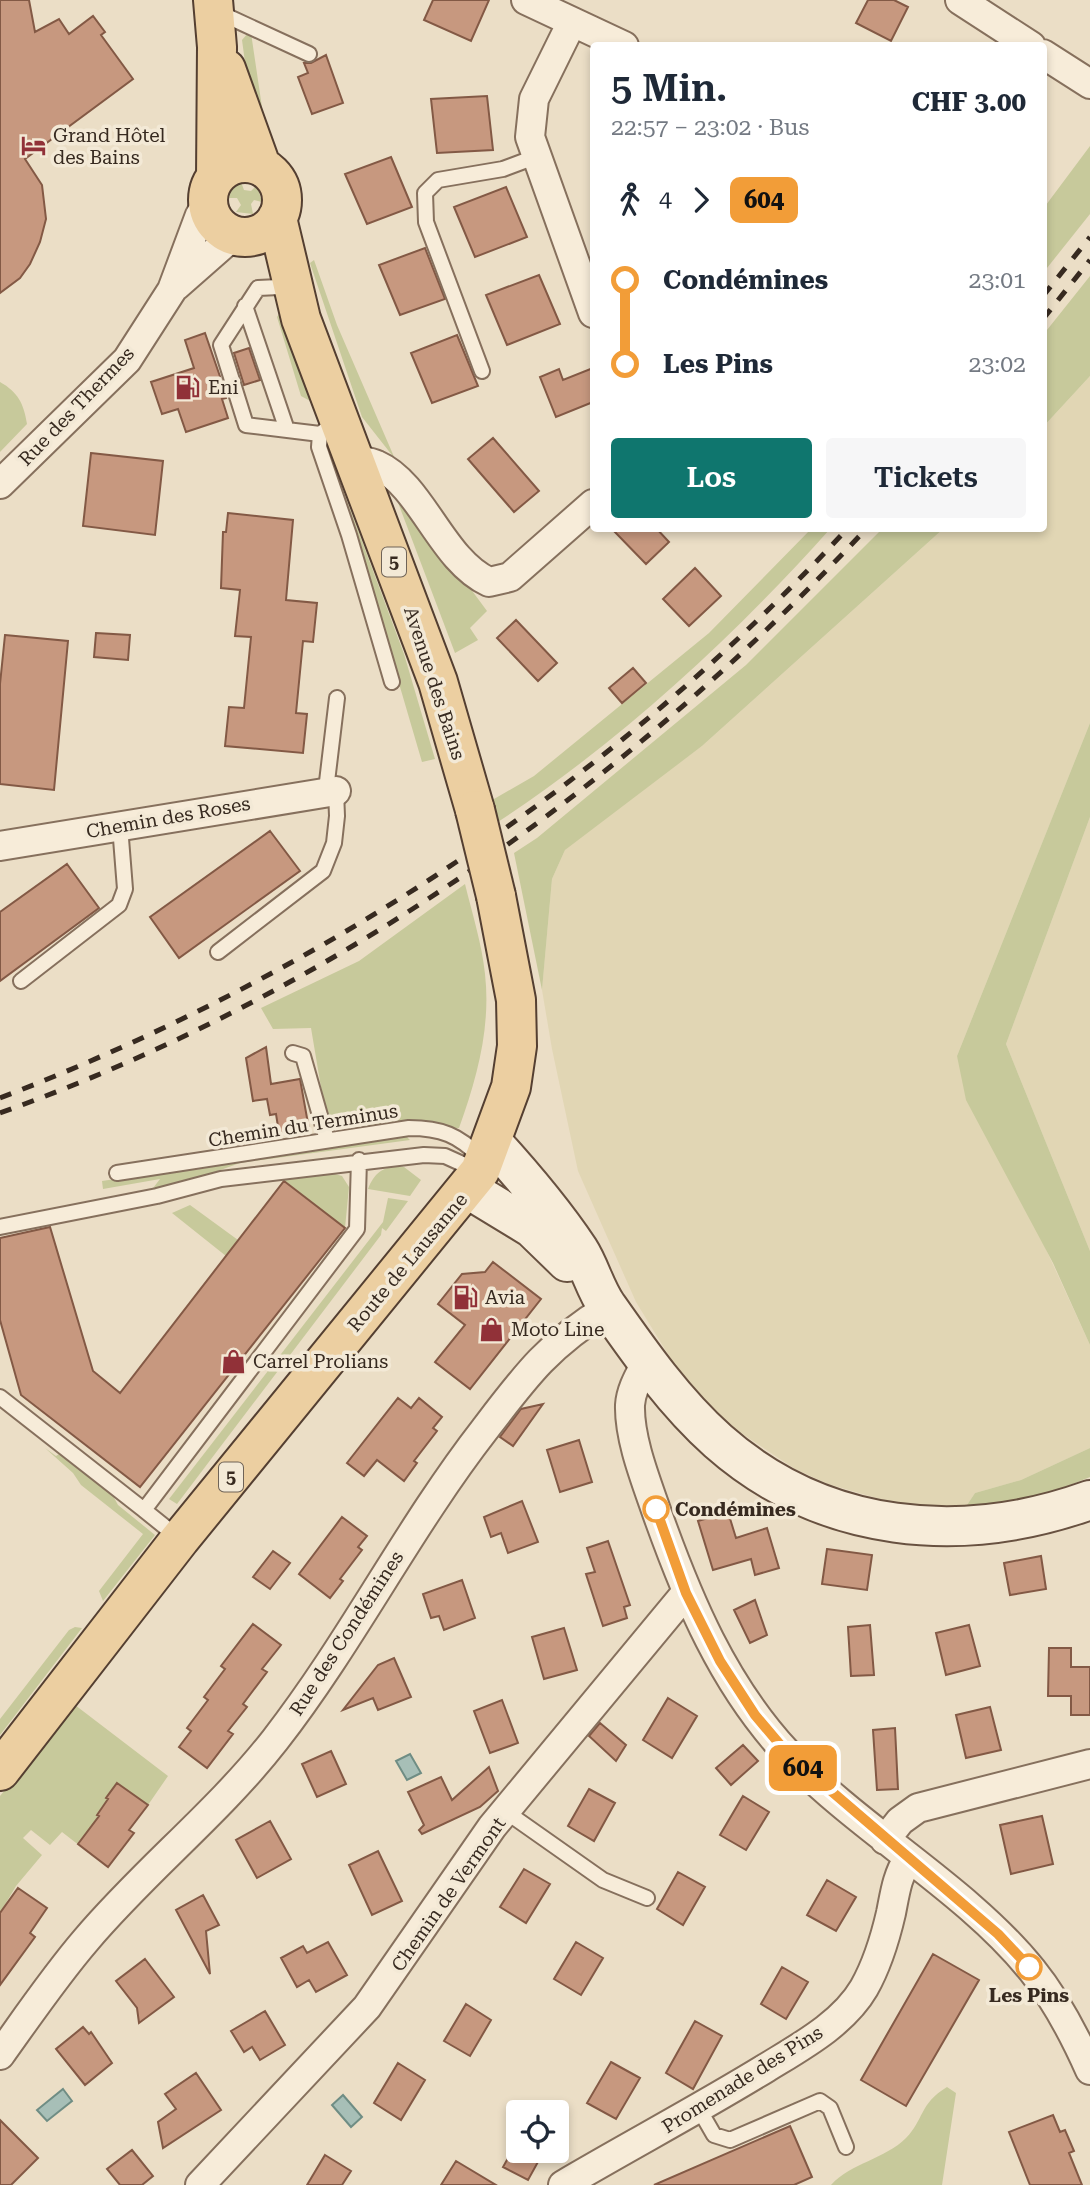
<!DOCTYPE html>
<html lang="de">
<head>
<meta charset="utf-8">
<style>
	body { margin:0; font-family:"Roboto Serif",serif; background:#f6f6f7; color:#1f2937; height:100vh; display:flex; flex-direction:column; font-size:26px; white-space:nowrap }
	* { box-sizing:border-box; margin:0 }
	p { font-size:23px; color:#747a83 }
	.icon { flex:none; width:38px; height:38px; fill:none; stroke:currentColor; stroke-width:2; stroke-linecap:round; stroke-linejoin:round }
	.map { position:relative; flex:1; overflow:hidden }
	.details { position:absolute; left:590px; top:42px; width:457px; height:490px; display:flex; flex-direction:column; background:#fff; border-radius:7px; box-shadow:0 4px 10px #0003 }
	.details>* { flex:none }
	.badge { padding:0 14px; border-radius:10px; font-size:24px; line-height:46px }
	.controls { position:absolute; left:506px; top:2100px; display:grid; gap:14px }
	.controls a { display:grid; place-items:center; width:63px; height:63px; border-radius:7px; background:#fff; box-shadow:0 4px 10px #0003; font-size:35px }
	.map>.badge { position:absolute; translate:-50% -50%; box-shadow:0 0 0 4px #fff }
	.legs { display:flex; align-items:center; gap:10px; height:77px; padding:0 21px; font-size:23px }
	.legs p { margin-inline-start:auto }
	.overview { display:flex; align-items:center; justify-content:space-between; height:119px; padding:0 21px }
	h1 { font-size:38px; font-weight:600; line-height:52px }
	.primary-button { display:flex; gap:14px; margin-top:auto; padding:14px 21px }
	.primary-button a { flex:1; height:80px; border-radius:7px; background:#0f766e; color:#fff; font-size:28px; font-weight:600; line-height:80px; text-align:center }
	.primary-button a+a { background:#f6f6f7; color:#1f2937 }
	ul { padding:0 21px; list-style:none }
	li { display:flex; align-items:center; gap:24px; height:84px; font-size:26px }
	li i { display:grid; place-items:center; width:10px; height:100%; margin:0 9px; background:currentColor }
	li i::after { content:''; width:18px; height:18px; margin:-9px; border:5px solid; border-radius:50%; background:#fff }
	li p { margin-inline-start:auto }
	li:first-child i { background:linear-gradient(#0000 50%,currentColor 0) }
	li:last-child i { background:linear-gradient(currentColor 50%,#0000 0) }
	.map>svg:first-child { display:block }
	.farmland { fill:#e1d6b4 }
	.green { fill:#c7c99b }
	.water { fill:#a7bfb7; stroke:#6f8d84; stroke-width:2 }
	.building { fill:#c7987f; stroke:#835945; stroke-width:2 }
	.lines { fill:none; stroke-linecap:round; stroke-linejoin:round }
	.lane-casing { stroke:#86705d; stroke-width:18 }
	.street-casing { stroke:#86705d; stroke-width:32 }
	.secondary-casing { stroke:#685140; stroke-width:42 }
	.primary-casing { stroke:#543f31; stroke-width:42 }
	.lane { stroke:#f7ecd9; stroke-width:14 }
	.street { stroke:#f7ecd9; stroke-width:28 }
	.secondary { stroke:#f7ecd9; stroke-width:38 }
	.primary { stroke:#eccfa1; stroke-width:38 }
	.rail { stroke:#372a20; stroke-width:5; stroke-dasharray:12 12; stroke-linecap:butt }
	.primary-bridge-casing { stroke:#543f31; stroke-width:42; stroke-linecap:butt }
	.primary-bridge { stroke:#eccfa1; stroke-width:38 }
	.line-1-casing { stroke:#fff; stroke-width:16 }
	.line-1 { stroke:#f29d38; stroke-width:10 }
	.stop-1-dot { fill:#fff; stroke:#f29d38; stroke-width:3.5 }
	.labels { text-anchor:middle; stroke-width:7; stroke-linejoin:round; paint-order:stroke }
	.shield { fill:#f3e9d6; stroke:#6f6357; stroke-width:2 }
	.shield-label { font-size:18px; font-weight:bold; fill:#372a20 }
	.poi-label { font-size:19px; fill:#372a20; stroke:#f3e9d6; text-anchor:start }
	.street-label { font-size:19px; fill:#372a20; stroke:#f3e9d6 }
	.stop-label { font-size:19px; font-weight:bold; fill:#372a20; stroke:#f3e9d6; text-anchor:start }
</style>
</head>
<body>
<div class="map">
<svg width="1090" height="2185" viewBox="0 0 1090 2185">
	<rect width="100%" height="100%" fill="#ebdec6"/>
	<path class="farmland" d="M1090 376V723L957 1056 1090 1345V1448L1021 1480 975 1493 963 1511 897 1504 828 1484 795 1469 738 1431 712 1409 677 1369 636 1302 578 1171 552 1049 542 990 552 879 565 850 579 836 702 746 943 529 1043 528V427Z
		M1090 817V1251L1006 1044Z"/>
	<path class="green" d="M248 33H251L263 114 260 116 247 77 242 40Z
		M1090 146V214L1043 273V209Z
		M241 182 244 190 251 191 257 185 262 202 254 200 251 204 253 214 236 212 241 205 237 198H229L232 187Z
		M314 260 337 325 395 459 362 417 313 272 310 263Z
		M1090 276V376L1043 427V335Z
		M279 314 282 316 312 402 301 396 277 317Z
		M0 382C18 392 24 404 27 424L0 452Z
		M340 482 404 654 435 759 422 762Z
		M394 492H399L487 611 470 628 478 640 455 653Z
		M883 528 943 529 702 746 565 850 552 879 542 990 514 853 537 838 746 665Z
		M811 529H830C727 644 611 750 481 833L475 810 534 776 709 633Z
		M1090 723V817L1006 1044 1090 1251V1345L1053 1263 966 1100 957 1056Z
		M465 884C472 913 482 944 485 974 491 1027 477 1078 459 1128 445 1129 429 1121 415 1121 388 1119 350 1136 327 1120L325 1111 311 1028 273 1029 261 1008 359 961Z
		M404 1134 410 1140 240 1163 147 1196 160 1179 103 1189 102 1181 189 1168 194 1170Z
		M404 1167 421 1180 410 1196 368 1189C375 1171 385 1165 404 1167Z
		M335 1174 342 1176 349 1187 345 1228 284 1180Z
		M388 1198 408 1201 386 1231 382 1228 381 1235 177 1504 169 1499 383 1222Z
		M190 1205 238 1240 226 1256 172 1213Z
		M45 1448 56 1456 59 1454 112 1494 118 1505 155 1535 103 1601 99 1591 143 1534 81 1485 73 1473Z
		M1090 1448V1477L1050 1493 963 1511 975 1493 1021 1480Z
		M75 1627 82 1628 0 1735V1719L69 1630Z
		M75 1705 168 1776 148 1805 117 1783 80 1846 62 1832 50 1845 31 1830 23 1838 42 1855 16 1886 0 1913V1796Z
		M947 2087 956 2093 942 2185H831C851 2163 885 2159 906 2138 924 2120 919 2104 947 2087Z"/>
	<path class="water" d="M410 1754 421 1773 407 1780 396 1761Z
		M63 2089 72 2101 47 2121 37 2110Z
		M343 2095 362 2117 351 2127 332 2105Z"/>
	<path class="building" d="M0 0H29L35 32 59 19 69 34 93 16 105 32 101 35 133 79 25 159 42 185 46 219 40 242 30 264 20 278 0 293Z
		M433 0H489L471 41 424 20Z
		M868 0H894L908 7 891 41 856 23Z
		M326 55 343 103 312 114 298 77 308 73 304 63H311Z
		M487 96 493 150 437 153 431 99Z
		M391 157 412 207 367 224 345 174Z
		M506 187 527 237 475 257 454 207Z
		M425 248 445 299 400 315 379 265Z
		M539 275 560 324 507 345 486 295Z
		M205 333 225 391 226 398 222 399 228 418 186 432 178 409 162 414 151 382 194 368 185 340Z
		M457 335 478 386 432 403 411 353Z
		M249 348 260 380 244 385 234 353Z
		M593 368V402L556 417 540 377 559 369 563 380Z
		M493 438 539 491 514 512 468 459Z
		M91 453 163 461 155 535 83 526Z
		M228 513 293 520 286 600 317 603 313 642 303 641 296 713 307 714 303 753 225 746 229 707 244 708 251 637 235 636 240 590 221 588 223 532H226Z
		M611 528H656L669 542 646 564Z
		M695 568 721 596 689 626 663 599Z
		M516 620 557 663 538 681 497 638Z
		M96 633 130 635 128 660 94 657Z
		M5 635 68 641 54 790 0 784V684Z
		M633 668 646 683 622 703 609 688Z
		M270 831 300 871 179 958 150 917Z
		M67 864 99 908 0 981V912Z
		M266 1047 271 1084 300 1079 309 1129 279 1133 276 1114 270 1115 267 1099 253 1101 246 1058Z
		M284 1181 345 1228 140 1487 21 1395 0 1320V1238L50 1227 93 1371 120 1393Z
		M493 1262 541 1299 470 1389 435 1362 465 1325 438 1304 462 1274 485 1272Z
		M398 1398 411 1408 419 1398 442 1417 433 1428 437 1431 414 1461 417 1463 404 1481 377 1460 364 1476 347 1463Z
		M543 1404 513 1446 500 1437 521 1409Z
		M579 1440 592 1482 560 1492 547 1450Z
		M522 1501 538 1542 508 1553 501 1533 491 1537 484 1517Z
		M728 1512 736 1538 767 1528 779 1568 755 1575 751 1559 713 1570 698 1521Z
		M342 1517 367 1536 358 1547 362 1550 340 1579 343 1581 330 1598 299 1574Z
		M608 1541 630 1605 624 1607 627 1618 603 1626 586 1574 595 1572 587 1548Z
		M827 1549 872 1555 867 1590 822 1584Z
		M273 1551 290 1563 270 1589 253 1577Z
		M1041 1556 1046 1589 1010 1595 1004 1563Z
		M462 1580 475 1618 444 1630 439 1616 431 1618 423 1594Z
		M755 1600 767 1635 750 1643 734 1610Z
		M253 1624 281 1645 262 1669 267 1672 243 1704 247 1707 228 1731 233 1734 207 1768 179 1747 191 1731 187 1728 208 1700 204 1697 225 1669 221 1666Z
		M870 1625 874 1675 851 1676 848 1627Z
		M969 1625 980 1666 946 1675 936 1633Z
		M564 1628 577 1670 544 1679 532 1637Z
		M1049 1648H1071V1667H1090V1715H1071V1696H1048Z
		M394 1658 411 1697 378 1710 373 1698 343 1710 378 1665Z
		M668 1698 697 1716 672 1758 643 1740Z
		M502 1700 518 1743 490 1753 474 1711Z
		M990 1707 1001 1750 966 1758 956 1715Z
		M600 1723 626 1745 616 1761 589 1736Z
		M895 1728 898 1789 877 1790 873 1730Z
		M743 1745 758 1761 731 1785 716 1768Z
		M331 1751 346 1784 317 1797 302 1764Z
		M489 1767 498 1791 480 1807 422 1834 419 1830 424 1825 408 1792 441 1777 452 1800Z
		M117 1783 148 1805 129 1830 134 1833 108 1867 78 1844 99 1816 97 1815 108 1799 106 1798Z
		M589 1789 615 1803 594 1841 568 1826Z
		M743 1796 769 1812 746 1850 720 1835Z
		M1042 1816 1053 1864 1011 1874 1000 1825Z
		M270 1821 291 1859 257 1878 236 1840Z
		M378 1851 402 1901 372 1915 349 1865Z
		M524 1869 550 1884 526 1923 500 1907Z
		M678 1872 705 1887 683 1925 657 1909Z
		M827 1880 856 1897 836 1931 807 1915Z
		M18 1888 47 1908 30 1933 35 1937 0 1985V1913Z
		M203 1895 219 1925 206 1931 210 1974 176 1910Z
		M328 1942 347 1975 316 1992 309 1980 297 1987 281 1958 303 1946 307 1953Z
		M576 1942 603 1958 581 1995 554 1979Z
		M933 1954 979 1980 906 2106 861 2080Z
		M145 1959 174 1997 139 2023 137 2008 116 1981Z
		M782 1967 808 1982 786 2019 761 2004Z
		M466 2004 491 2020 470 2056 444 2041Z
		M265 2011 285 2045 260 2060 252 2047 244 2052 231 2031Z
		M695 2021 722 2036 693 2089 666 2073Z
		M83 2027 89 2034 91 2032 112 2063 85 2085 56 2049Z
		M611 2062 640 2078 616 2119 587 2103Z
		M398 2063 425 2080 401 2120 374 2103Z
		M196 2073 221 2110 163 2148 158 2122 176 2109 165 2094Z
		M1053 2115 1060 2132 1065 2130 1074 2151 1069 2153 1082 2185H1030L1009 2132Z
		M0 2120 38 2158 11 2185H0Z
		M790 2126 812 2177 794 2185H654Z
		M132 2150 153 2176 142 2185H120L107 2169Z
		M512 2151H544L528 2180 503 2167Z
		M325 2155 351 2171 342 2185H307Z
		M456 2161 496 2185H441Z"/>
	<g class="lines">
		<defs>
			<path id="lane" d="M218 12 309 54
				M279 287 258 288 221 345 246 425 320 434 338 420
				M245 306 287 430
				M482 371 426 222 425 193 438 180 503 169 535 157
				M320 434 319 447 349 535 392 682
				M326 790 337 698
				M218 952 323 871 334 843 337 816 336 791
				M21 981 119 905 125 889 120 826
				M293 1053 303 1056 327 1140
				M117 1173 409 1128C441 1128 459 1135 481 1158
				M0 1227 157 1196 221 1179 424 1155 445 1156 478 1171
				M0 1397 144 1510
				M180 1539 144 1510 357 1229 359 1160
				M505 1811 603 1880 647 1898
				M699 2109 714 2135 730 2140 820 2101 830 2108 846 2147"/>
			<path id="street" d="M526 0 624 46
				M960 0 1031 46
				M572 22 534 99 530 137 593 313
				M1043 54 1090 84
				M176 286 234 235
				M356 460C362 461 371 462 377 465 422 485 441 560 489 582L510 577 593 504
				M0 484 127 360 172 290 200 215 209 209
				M0 846 336 791
				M647 1361C640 1375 631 1389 630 1405 629 1439 646 1481 657 1513 688 1600 723 1684 787 1753 859 1830 966 1888 1032 1970 1057 2001 1074 2034 1090 2070
				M885 1840 900 1821 918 1808 1090 1764
				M0 2055C28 2016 55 1976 86 1940 145 1870 218 1813 275 1740 352 1641 408 1528 485 1429 526 1375 549 1344 608 1308
				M200 2185 367 2007 492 1827 686 1593
				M563 2185C631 2145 699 2109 766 2068 800 2047 843 2024 864 1988 877 1965 885 1939 891 1913 895 1893 897 1876 908 1859"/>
			<path id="secondary" d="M493 1143C524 1177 553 1211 579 1250 590 1267 595 1289 607 1306 640 1353 675 1403 718 1441 823 1534 962 1546 1090 1500
				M468 1189 532 1228 567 1262"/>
			<path id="primary" d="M213 0 217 47 216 177
				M226 69 261 166
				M208 200a37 37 0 1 1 74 0a37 37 0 1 1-74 0Z
				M277 218 301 319 438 682 475 810
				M0 1771 180 1539 480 1171 511 1087 517 1046 516 1000 496 896"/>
		</defs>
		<use href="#lane" class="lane-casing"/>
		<use href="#street" class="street-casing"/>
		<use href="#secondary" class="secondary-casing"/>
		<use href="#primary" class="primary-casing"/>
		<use href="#lane" class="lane"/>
		<use href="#street" class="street"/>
		<use href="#secondary" class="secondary"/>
		<use href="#primary" class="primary"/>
		<path class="rail" d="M1043 296 1090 237
			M1043 319 1090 260
			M0 1098C322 974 613 782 848 528
			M0 1113C332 994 627 785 867 528"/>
		<defs>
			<path id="primary-bridge" d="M475 810 496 896"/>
		</defs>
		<use href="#primary-bridge" class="primary-bridge-casing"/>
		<use href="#primary-bridge" class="primary-bridge"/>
	</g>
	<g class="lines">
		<defs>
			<path id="line-1" d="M656 1509 686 1593 720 1661 755 1715 788 1754 998 1934 1029 1967"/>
		</defs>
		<use href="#line-1" class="line-1-casing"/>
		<use href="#line-1" class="line-1"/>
	</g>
	<defs>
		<symbol id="hotel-bare" viewBox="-9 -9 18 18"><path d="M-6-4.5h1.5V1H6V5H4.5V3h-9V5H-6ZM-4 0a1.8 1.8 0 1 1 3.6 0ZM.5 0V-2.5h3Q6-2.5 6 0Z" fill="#913138" stroke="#f3e9d6" stroke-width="2.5" paint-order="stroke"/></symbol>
		<symbol id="fuel-bare" viewBox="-9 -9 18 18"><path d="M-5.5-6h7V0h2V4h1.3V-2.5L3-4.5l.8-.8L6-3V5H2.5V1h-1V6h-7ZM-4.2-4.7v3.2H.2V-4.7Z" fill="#913138" stroke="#f3e9d6" stroke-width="2.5" paint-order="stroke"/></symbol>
		<symbol id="shop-bare" viewBox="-9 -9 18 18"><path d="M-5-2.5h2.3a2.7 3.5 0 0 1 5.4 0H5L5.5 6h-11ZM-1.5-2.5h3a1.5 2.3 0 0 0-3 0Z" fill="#913138" stroke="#f3e9d6" stroke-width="2.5" paint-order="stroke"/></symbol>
	</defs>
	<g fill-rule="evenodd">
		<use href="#hotel-bare" x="16" y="128" width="35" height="35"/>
		<use href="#fuel-bare" x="170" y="370" width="35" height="35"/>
		<use href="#fuel-bare" x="448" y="1280" width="35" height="35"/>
		<use href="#shop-bare" x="474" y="1312" width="35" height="35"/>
		<use href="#shop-bare" x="216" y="1344" width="35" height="35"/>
	</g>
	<g class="stop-1-dot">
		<circle cx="656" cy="1509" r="12"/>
		<circle cx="1029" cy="1967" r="12"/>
	</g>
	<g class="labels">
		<g class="shield">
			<rect x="382" y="547.5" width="24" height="29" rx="5"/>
			<rect x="219" y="1462.5" width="24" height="29" rx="5"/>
		</g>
		<g class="shield-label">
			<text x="394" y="568">5</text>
			<text x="231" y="1483">5</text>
		</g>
		<g class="poi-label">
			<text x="53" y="142">Grand Hôtel<tspan x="53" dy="22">des Bains</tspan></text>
			<text x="208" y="394">Eni</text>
			<text x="485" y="1304">Avia</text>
			<text x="511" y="1336">Moto Line</text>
			<text x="253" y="1368">Carrel Prolians</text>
		</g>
		<g class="street-label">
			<text transform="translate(76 406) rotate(-46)" y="7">Rue des Thermes</text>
			<text transform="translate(435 683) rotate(72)" y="7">Avenue des Bains</text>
			<text transform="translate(168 817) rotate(-10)" y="7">Chemin des Roses</text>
			<text transform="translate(303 1125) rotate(-9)" y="7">Chemin du Terminus</text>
			<text transform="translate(407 1262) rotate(-50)" y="7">Route de Lausanne</text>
			<text transform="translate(346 1633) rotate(-57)" y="7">Rue des Condémines</text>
			<text transform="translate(448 1894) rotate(-55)" y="7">Chemin de Vermont</text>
			<text transform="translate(742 2079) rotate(-32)" y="7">Promenade des Pins</text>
		</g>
		<g class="stop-label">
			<text x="675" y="1516">Condémines</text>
			<text x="1029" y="2002" text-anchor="middle">Les Pins</text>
		</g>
	</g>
</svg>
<div class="controls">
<a><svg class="icon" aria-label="locate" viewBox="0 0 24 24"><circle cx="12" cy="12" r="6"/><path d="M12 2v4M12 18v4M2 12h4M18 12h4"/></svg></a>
</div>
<b class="badge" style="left:803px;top:1768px;background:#f29d38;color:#111">604</b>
<section class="details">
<div class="overview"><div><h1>5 Min.</h1><p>22:57 – 23:02 · Bus</p></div><b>CHF 3.00</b></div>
<div class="legs"><svg class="icon" aria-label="walk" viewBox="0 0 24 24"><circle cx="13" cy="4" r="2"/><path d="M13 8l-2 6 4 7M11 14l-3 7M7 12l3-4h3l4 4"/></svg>4<svg class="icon" aria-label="forward" viewBox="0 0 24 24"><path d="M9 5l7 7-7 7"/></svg><b class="badge" style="background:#f29d38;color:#111">604</b></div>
<ul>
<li><i style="color:#f29d38"></i><b>Condémines</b><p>23:01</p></li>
<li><i style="color:#f29d38"></i><b>Les Pins</b><p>23:02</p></li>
</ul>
<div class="primary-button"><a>Los</a><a>Tickets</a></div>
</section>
</div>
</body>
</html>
